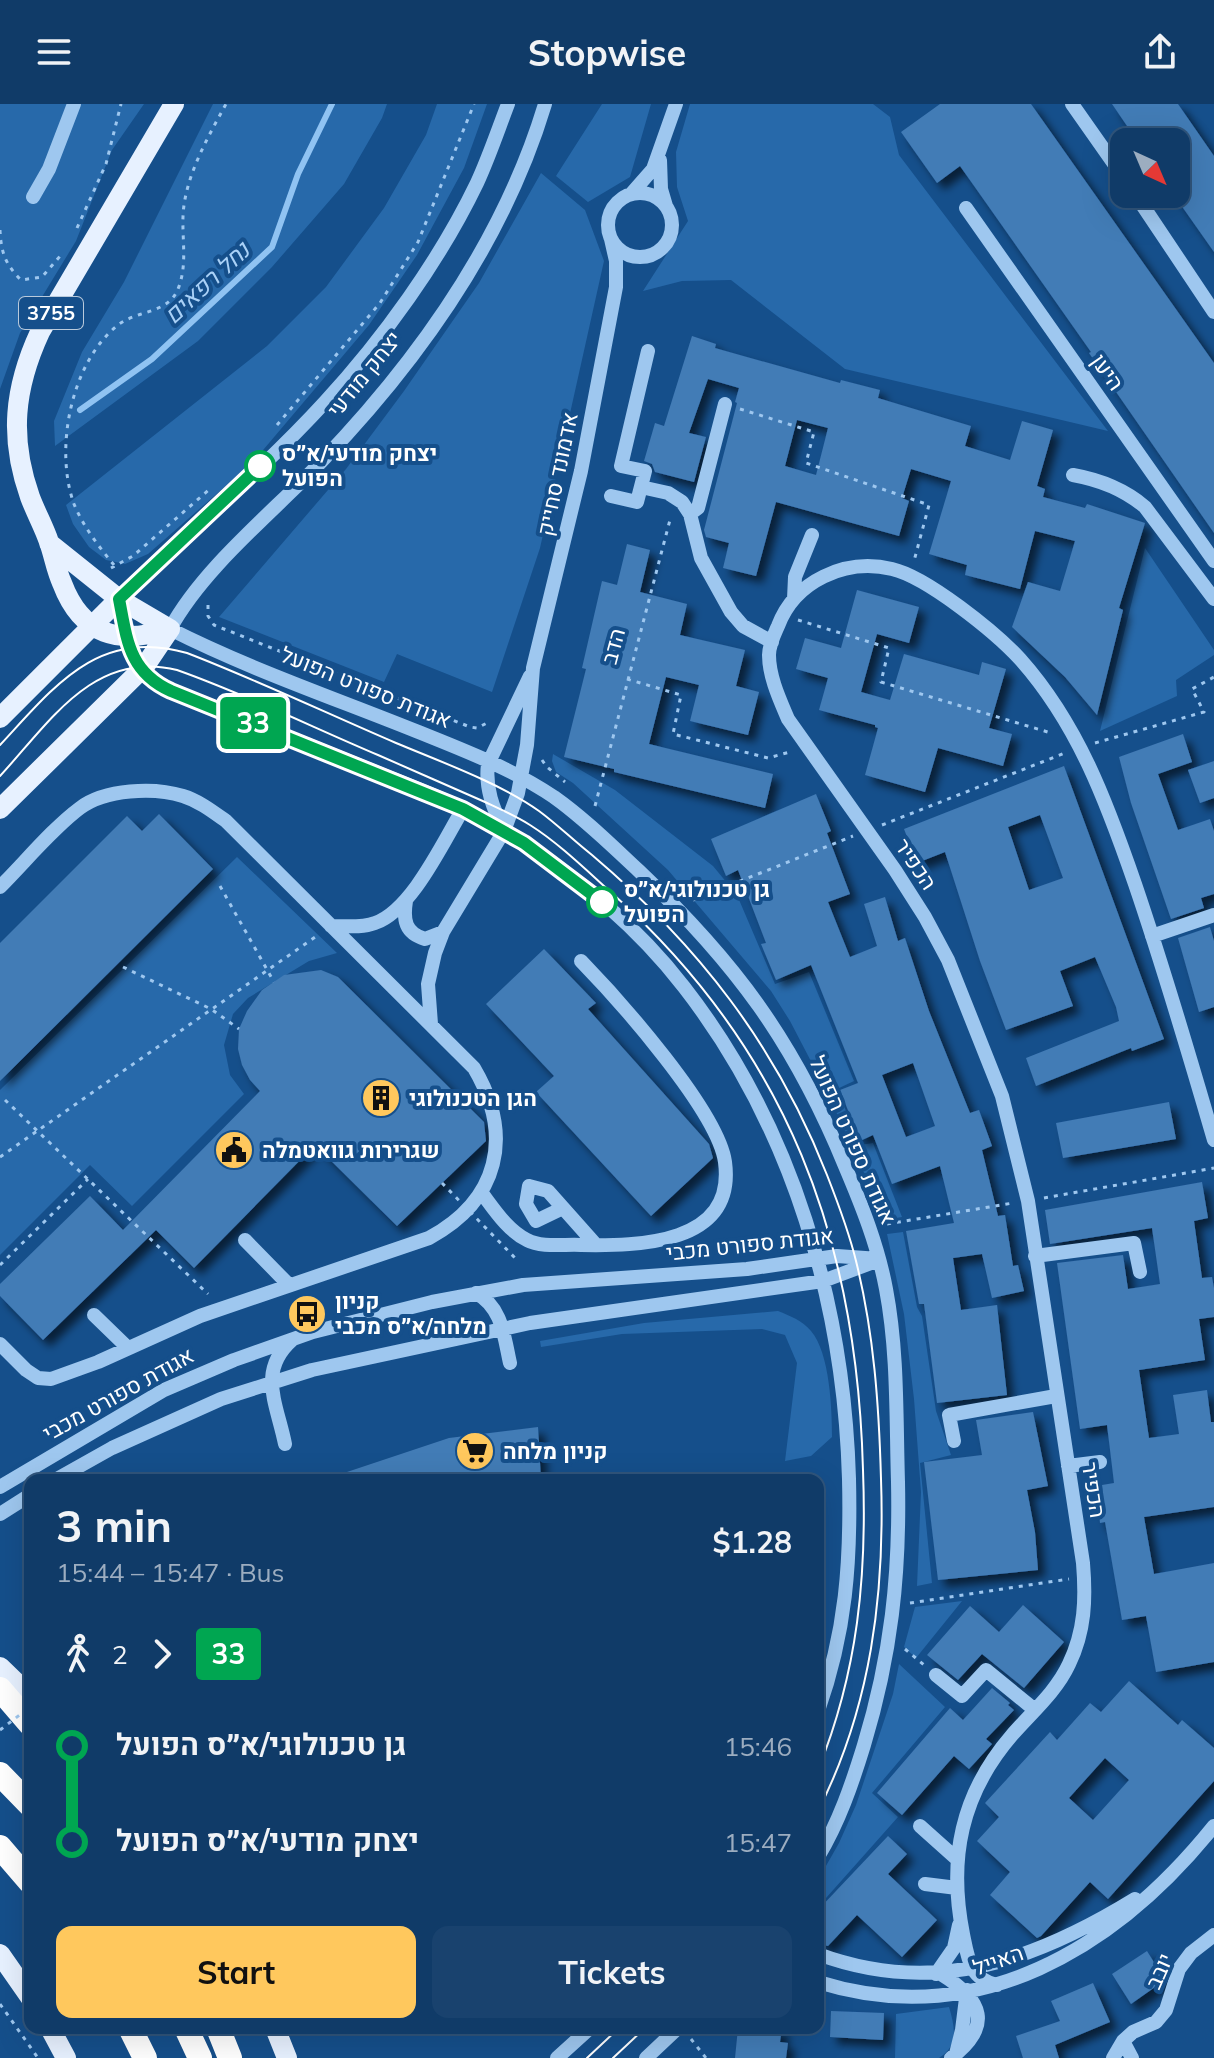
<!DOCTYPE html>
<html lang="en">
<head>
<meta charset="utf-8">
<style>
	body { margin:0; font-family:Mulish,Heebo,sans-serif; background:#19426e; color:#f1f3f6; height:100vh; display:flex; flex-direction:column; font-size:30px; white-space:nowrap }
	* { box-sizing:border-box; margin:0 }
	p { font-size:26px; color:#9cadc0 }
	.icon { flex:none; width:44px; height:44px; fill:none; stroke:currentColor; stroke-width:2; stroke-linecap:round; stroke-linejoin:round }
	.map { position:relative; flex:1; overflow:hidden }
	.side { position:absolute; left:24px; top:1370px; width:800px; height:560px; display:flex; flex-direction:column; background:#103b68; border-radius:16px; box-shadow:0 8px 32px #0002,0 0 0 2px #30557c }
	.side>* { flex:none }
	.badge { padding:0 16px; border-radius:6px; font-size:28px; line-height:52px }
	.needle { width:52px; rotate:136deg }
	.fabs { position:absolute; left:1110px; top:24px; display:grid; gap:16px }
	.fabs a { display:grid; place-items:center; width:80px; height:80px; border-radius:16px; background:#103b68; box-shadow:0 8px 32px #0002,0 0 0 2px #30557c; font-size:40px }
	.map>.badge { position:absolute; translate:-50% -50%; box-shadow:0 0 0 4px #fff }
	.legs { display:flex; align-items:center; gap:12px; height:88px; padding:0 32px; font-size:26px }
	.legs p { margin-inline-start:auto }
	.overview { display:flex; align-items:center; justify-content:space-between; height:136px; padding:0 32px }
	h1 { font-size:44px; font-weight:700; line-height:60px }
	.button { display:flex; gap:16px; margin-top:auto; padding:16px 32px }
	.button a { flex:1; height:92px; border-radius:16px; background:#ffc85d; color:#111; font-size:32px; font-weight:700; line-height:92px; text-align:center }
	.button a+a { background:#19426e; color:#f1f3f6 }
	ul { padding:0 32px; list-style:none }
	li { display:flex; align-items:center; gap:28px; height:96px; font-size:30px }
	li i { display:grid; place-items:center; width:12px; height:100%; margin:0 10px; background:currentColor }
	li i::after { content:''; width:20px; height:20px; margin:-10px; border:6px solid; border-radius:50%; background:#103b68 }
	li p { margin-inline-start:auto }
	li:first-child i { background:linear-gradient(#0000 50%,currentColor 0) }
	li:last-child i { background:linear-gradient(currentColor 50%,#0000 0) }
	header { display:flex; justify-content:space-between; align-items:center; height:104px; padding:0 32px; background:#103b68; font-size:36px; font-weight:700 }
	.map>svg:first-child { display:block }
	.green { fill:#2769aa }
	.lines { fill:none; stroke-linecap:round; stroke-linejoin:round }
	.stream { stroke:#90c3f2; stroke-width:6 }
	.building { fill:#427bb6; fill-rule:evenodd; filter:url(#shadow) }
	.path { stroke:#9ec7ef; stroke-width:3; stroke-dasharray:4 6; stroke-linecap:butt }
	.minor { stroke:#9ec7ef; stroke-width:14 }
	.major { stroke:#e7f1ff; stroke-width:20 }
	.highway { stroke:#fff; stroke-width:24 }
	.tram { stroke:#fff; stroke-width:2 }
	.path-bridge { stroke:#9ec7ef; stroke-width:3; stroke-dasharray:4 6; stroke-linecap:butt }
	.line-1-casing { stroke:#fff; stroke-width:18 }
	.line-1 { stroke:#00a651; stroke-width:12 }
	.stop-1-dot { fill:#fff; stroke:#00a651; stroke-width:4 }
	.labels { text-anchor:middle; stroke-width:8; stroke-linejoin:round; paint-order:stroke }
	.shield { fill:#154f8b; stroke:#b9cadc; stroke-width:2 }
	.shield-label { font-size:20px; font-weight:bold; fill:#fff }
	.street-label { font-size:22px; fill:#fff; stroke:#154f8b }
	.stop-label { font-size:22px; font-weight:bold; fill:#fff; stroke:#154f8b; text-anchor:start }
	.poi-label { font-size:22px; font-weight:bold; fill:#fff; stroke:#154f8b; text-anchor:start }
	.water-label { font-size:24px; font-style:italic; fill:#aad1f7; stroke:#154f8b }
</style>
</head>
<body>
<header><svg class="icon" aria-label="menu" viewBox="0 0 24 24"><path d="M4 6h16M4 12h16M4 18h16"/></svg>Stopwise<svg class="icon" aria-label="share" viewBox="0 0 24 24"><path d="M12 15V3M7 8l5-5 5 5M5 13v7h14v-7"/></svg></header>
<div class="map">
<svg width="1214" height="1954" viewBox="0 0 1214 1954">
	<defs>
		<filter id="shadow"><feDropShadow dx="7" dy="7" stdDeviation="4" flood-color="#0009"/></filter>
	</defs>
	<rect width="100%" height="100%" fill="#154f8b"/>
	<path class="green" d="M0 0H144L112 46 76 137 20 229 0 285Z
		M213 0H387L382 14 344 80 272 163 198 237 55 342 54 317 82 248 124 178Z
		M437 0H487L464 64 417 151 369 221 253 358 148 450 125 460 106 456 89 443 73 420 66 401 267 242 326 183 384 104 426 31Z
		M602 0H651L630 73 588 98 556 72Z
		M690 0H873L890 13 899 51 1108 327 845 265 731 176 682 177 643 187 688 117 677 83 676 48Z
		M541 69 585 106 604 157 540 444 492 588 397 550 384 578 219 513 346 365 404 287 479 179Z
		M1145 444 1214 546V551L1176 576 1177 592 1100 627Z
		M553 650 615 686 713 762 737 791 775 880 809 868 854 977 837 985 860 1041 873 1039 902 1113 879 1117 869 1080 827 988 790 917 771 887 668 766 573 679 556 668 552 657Z
		M237 753 337 849 309 857 248 894 233 910 224 941 230 971 244 990 132 1102 90 1061 0 1151V986Z
		M903 1128 917 1203 922 1212 936 1307 951 1351 920 1359 932 1479 917 1482 921 1388 914 1295 904 1210 887 1130Z
		M778 1207C790 1212 802 1216 811 1227 830 1249 832 1306 832 1333L811 1352 785 1357 797 1259 785 1231 762 1225 622 1230 541 1243 540 1237 644 1219Z
		M962 1497 916 1554 904 1543 915 1503Z
		M899 1560 945 1603 872 1689 898 1713 818 1803V1776L839 1739 856 1701 893 1590Z
		M949 1903C955 1923 959 1942 939 1954H895L896 1910Z"/>
	<g class="lines">
		<path class="stream" d="M80 306 152 255 272 143 298 70 332 0"/>
	</g>
	<path class="building" d="M940 0H1031L1214 259V429L1089 249 1091 248 960 62 937 79 901 28Z
		M1112 0H1178L1214 52V148L1176 94V38H1138Z
		M692 232 716 240 715 244 840 279 841 276 880 286 878 294 971 322 965 342 1010 356 1022 317 1053 326 1037 382 1045 385 1043 393 1085 404 1087 400 1145 419 1119 504 1123 506 1097 611 1065 573 1012 523 1028 478 1060 487 1075 437 1035 427 1020 485 965 471 967 461 929 450 951 377 911 365 902 394 909 397 899 432 776 398 756 472 723 464 729 439 706 433 704 426 737 299 735 298 739 284 708 275 689 329 706 333 694 378 655 368 652 360 644 357 655 319 664 322ZM797 316 828 324 816 371 785 362Z
		M627 440 650 446 640 488 687 500 680 531 745 546 736 582 759 588 748 631 690 617 699 581 666 573 649 640 773 670 765 704 614 668V665L564 653 586 565 582 564 602 477 617 481Z
		M857 486 919 503 909 539 877 530 861 588 890 596 904 550 979 571 982 558 1006 565 989 624 1012 630 1003 662 938 644 925 688 865 671 878 624 875 623V621L819 606 828 574 796 565 805 534 841 544Z
		M1183 630 1192 658 1158 670 1178 726 1210 715 1214 727V790L1201 794 1204 804 1171 815 1131 699 1119 653Z
		M1214 657V694L1200 699 1188 666Z
		M1064 662 1164 935 1132 947 1131 944 1036 982 1026 954 1119 917 1116 903 1095 853 1060 867 1073 902 1006 926 980 857 945 748 917 759 904 725ZM1040 711 1063 774 1029 786 1008 723Z
		M816 690 831 727 827 729 850 790 828 798 850 853 877 842 864 800 885 793 898 837 905 834 929 907 970 1009 979 1006 992 1042 982 1046 998 1112 1005 1111 1013 1162 1018 1161 1024 1187 992 1194 982 1150 953 1154 961 1206 997 1201 1007 1291 937 1299 924 1200H919L906 1127 954 1119 940 1062 892 1080 873 1031 860 1037 840 986 858 979 811 861 776 876 761 840 766 839 738 766 726 772 711 735ZM913 959 935 1022 906 1033 882 971Z
		M159 710 213 765 0 977V839L127 712 142 727Z
		M1210 823 1214 837V903L1199 908 1178 834Z
		M544 845 596 899 588 905 709 1040 713 1054 651 1112 536 988 554 972 486 900Z
		M321 866 338 873 484 1018 486 1037 397 1122 315 1041 194 1164 156 1126 43 1236 0 1192V1180L90 1092 123 1126 260 987 250 976 242 961 238 945 239 925 247 907 262 886 284 871Z
		M1169 998 1176 1035 1063 1054 1056 1019Z
		M1202 1078 1208 1114 1194 1117 1202 1174 1212 1173 1214 1184V1213L1199 1215 1205 1256 1139 1266 1149 1334 1179 1330 1173 1291 1207 1286 1211 1318H1214V1403L1144 1413 1154 1470 1214 1459V1558L1156 1568 1146 1512 1122 1516 1105 1418 1100 1419 1096 1382 1114 1379 1107 1321 1080 1325 1057 1159 1123 1151 1128 1185 1160 1180 1152 1124 1050 1140 1045 1106Z
		M1033 1308 1048 1382 1027 1386 1035 1428 1038 1466 938 1476 924 1358 982 1351 976 1316Z
		M538 1323 541 1376H332V1373L449 1334Z
		M1023 1501 1064 1538 1024 1584 982 1550 958 1576 927 1551 970 1502 999 1528Z
		M1129 1577 1178 1621 1182 1616 1214 1644V1677L1108 1795 1090 1778 1041 1832 1037 1834 990 1791 1010 1768 977 1737 999 1713 985 1699 1050 1628 1057 1636 1090 1599 1101 1608ZM1105 1654 1129 1676 1093 1716 1069 1694Z
		M992 1584 1010 1599 1008 1601 1014 1606 986 1635 992 1640 969 1665 954 1652 902 1711 877 1689 950 1604 963 1616Z
		M888 1732 907 1750 888 1770 937 1816 902 1853 857 1811 828 1842 818 1840V1806Z
		M1147 1847 1165 1876 1131 1900 1112 1870Z
		M1093 1879 1110 1918 1055 1941 1059 1954H1023L1016 1932 1060 1917 1051 1897Z
		M831 1907 884 1909 883 1936 830 1933Z
		M738 1924H782L780 1938 788 1939 786 1954H735Z"/>
	<g class="lines">
		<path class="path" d="M77 124 106 60 121 0
			M0 126C1 148 5 160 21 176L42 173 61 151
			M740 305 814 328 806 359 929 401 914 457
			M277 321 380 199 418 138 474 0
			M114 461C99 443 83 422 74 400 54 345 71 258 118 221 137 206 168 210 178 185 189 158 180 129 184 101 189 66 209 31 226 0
			M111 464 133 452 211 384
			M208 501V512L214 521 470 623 477 624 487 619
			M798 516 889 544 881 578 1051 629
			M627 575 681 591 673 630 768 654 790 648
			M1095 639 1204 608 1192 585 1214 573
			M542 656 547 663 565 678
			M595 702 671 412
			M882 721 1065 649
			M220 782 274 878
			M693 796 853 732
			M123 863 211 905 239 925
			M5 996 208 1190
			M0 1053 318 831
			M1044 1094 1214 1064
			M887 1120 1013 1099
			M0 1161 88 1075
			M910 1499 1069 1475
			M905 1545 924 1561
			M0 1900 38 1954
			M691 1935 706 1954"/>
		<path class="minor" d="M508 0C498 26 489 53 477 79 440 156 383 235 325 298 261 368 187 429 119 495L138 563 156 580C183 594 212 603 240 614 289 633 339 653 388 673 429 689 470 705 507 729 574 770 636 821 684 883 793 1023 844 1200 849 1375 851 1458 846 1528 818 1607
			M545 0C504 136 418 257 321 358 272 409 203 464 170 525 249 565 334 594 416 627 463 646 511 664 554 693 585 715 612 742 639 767 736 859 794 938 845 1062 862 1102 878 1142 886 1185 898 1248 896 1314 898 1378 900 1471 891 1552 864 1641 852 1680 839 1718 818 1753
			M1072 0 1124 74
			M660 56 661 85 666 102
			M608 121a32 32 0 1 1 64 0a32 32 0 1 1-64 0Z
			M631 90 653 65 676 0
			M1135 90 1214 208
			M33 93 49 65 74 0
			M966 104 1214 457
			M1073 371C1101 376 1124 385 1145 403L1214 495
			M641 383 668 389 682 398 690 410 701 454 731 508 743 522 772 538
			M611 392 637 398 645 367 621 362 648 247
			M690 410 698 404 725 300
			M794 495 795 473 812 431
			M504 726C493 705 485 684 488 660L530 572
			M0 783C25 758 53 724 80 704 105 685 154 683 183 692 199 697 212 707 226 717L474 964C514 1032 499 1096 429 1134L200 1212 98 1258 51 1275 38 1274 26 1266 0 1240
			M406 797C403 816 405 829 425 835L443 828
			M331 822C345 822 362 824 375 819 412 806 443 738 463 705
			M1152 832 1214 811
			M431 920 428 880 435 849 443 828 504 727 518 689 527 641 533 564 581 367 616 183V157L611 135
			M481 1088C494 1105 507 1126 527 1136 542 1144 564 1140 581 1141 638 1142 736 1141 725 1058 718 1007 618 895 581 857
			M563 1104 536 1117 526 1100 529 1082 548 1087 596 1141
			M245 1136 288 1180
			M1035 1152 1134 1139 1140 1168
			M476 1189C502 1203 504 1232 510 1259
			M94 1211 128 1244
			M954 1337 949 1311 1056 1292
			M285 1340C277 1300 257 1267 292 1236
			M1068 1362 1100 1358
			M55 1376 112 1344 221 1295 312 1266 530 1219 823 1177 879 1156
			M0 1383 164 1286 234 1256 313 1228 432 1198 523 1181 747 1165 837 1152 879 1155
			M0 1410 30 1391
			M936 1571 962 1592 986 1566 1035 1606
			M920 1722 958 1756
			M925 1780 957 1784
			M818 1850C934 1893 1034 1857 1135 1795
			M936 1870 954 1844 959 1821
			M941 1870C983 1896 993 1922 951 1954
			M818 1878C978 1928 1116 1844 1214 1722
			M997 1881C970 1875 968 1855 963 1830 948 1755 961 1690 1012 1631 1032 1608 1056 1588 1069 1560 1085 1527 1086 1495 1083 1459L1028 1097 1002 992 948 856 925 813 895 766 788 615C780 596 769 573 769 551 769 541 774 531 778 522 795 477 845 454 892 465 927 473 995 528 1020 555 1078 620 1107 699 1135 780 1164 865 1189 950 1214 1036
			M1123 1937 1132 1954
			M956 1950 962 1926 967 1886
			M557 1954 590 1924
			M646 1954 678 1924
			M1113 1954 1123 1937 1133 1928 1156 1918 1166 1906 1179 1865 1191 1849 1214 1831"/>
		<path class="major" d="M49 439 119 495 170 525
			M170 525C119 541 82 532 62 479 56 466 54 452 49 438 44 423 36 409 30 393 9 334 14 284 40 228L174 0
			M0 614 119 495
			M0 705 145 562 170 525
			M0 1563 30 1592
			M0 1850 30 1893
			M50 1924 66 1954
			M275 1924 287 1954"/>
		<path class="highway" d="M0 1585 30 1620
			M0 1670 30 1701
			M0 1743 30 1778
			M130 1924 145 1954
			M186 1924 200 1954
			M218 1924 230 1954"/>
		<path class="tram" d="M0 641C54 583 98 523 187 549 257 576 326 609 396 639 439 657 502 680 539 707 558 721 574 737 592 751 698 841 776 941 827 1071 838 1099 849 1128 856 1157 874 1229 879 1302 881 1375 885 1490 871 1603 818 1707
			M0 672C49 619 94 545 177 566 245 590 312 623 378 651 414 667 449 682 485 698 500 705 516 712 530 721 560 740 587 767 614 791 788 948 857 1136 863 1366 867 1472 858 1567 818 1666
			M587 1954 619 1924
			M613 1954 645 1924"/>
		<path class="path-bridge" d="M442 1079 518 1157
			M0 1626 30 1603"/>
	</g>
	<g class="lines">
		<defs>
			<path id="line-1" d="M260 362 119 495C127 536 129 568 171 587L463 705 524 739 602 798"/>
		</defs>
		<use href="#line-1" class="line-1-casing"/>
		<use href="#line-1" class="line-1"/>
	</g>
	<defs>
		<symbol id="building-disc" viewBox="-11 -11 22 22"><circle r="9.5" fill="#ffc85d" stroke="#154f8b"/><path d="M-4-6H4V6H1V3H-1V6H-4ZM-2.5-4.3h1.7v1.8h-1.7ZM.8-4.3h1.7v1.8H.8ZM-2.5-1h1.7V.8h-1.7ZM.8-1h1.7V.8H.8Z" fill="#111"/></symbol>
		<symbol id="civic-disc" viewBox="-11 -11 22 22"><circle r="9.5" fill="#ffc85d" stroke="#154f8b"/><path d="M-.6-6.5H3V-4.5H.6V-3L4-1V1h2V6H-6V1h2V-1L-.6-3ZM-1.2 2.5V6h2.4V2.5Z" fill="#111"/></symbol>
		<symbol id="bus-disc" viewBox="-11 -11 22 22"><circle r="9.5" fill="#ffc85d" stroke="#154f8b"/><path d="M-5-6H5V4H4V6H2V4H-2V6H-4V4H-5ZM-3.5-4V0h7V-4ZM-3.5 1.2v1.5H-2V1.2ZM2 1.2v1.5H3.5V1.2Z" fill="#111"/></symbol>
		<symbol id="supermarket-disc" viewBox="-11 -11 22 22"><circle r="9.5" fill="#ffc85d" stroke="#154f8b"/><path d="M-6-5.5h2.5l.6 2H6L4.5 2H-2.5L-4.4-4H-6ZM-1.5 3.2a1.3 1.3 0 1 0 .1 0ZM3 3.2a1.3 1.3 0 1 0 .1 0Z" fill="#111"/></symbol>
	</defs>
	<g fill-rule="evenodd">
		<use href="#building-disc" x="359" y="972" width="44" height="44"/>
		<use href="#civic-disc" x="212" y="1024" width="44" height="44"/>
		<use href="#bus-disc" x="285" y="1188" width="44" height="44"/>
		<use href="#supermarket-disc" x="453" y="1325" width="44" height="44"/>
	</g>
	<g class="stop-1-dot">
		<circle cx="260" cy="362" r="14"/>
		<circle cx="602" cy="798" r="14"/>
	</g>
	<g class="labels">
		<rect class="shield" x="19" y="193" width="64" height="32" rx="6"/>
		<g class="shield-label">
			<text x="51" y="216">3755</text>
		</g>
		<g class="street-label">
			<text transform="translate(1108 268) rotate(55)" y="8">היען</text>
			<text transform="translate(364 270) rotate(-51)" y="8">יצחק מודעי</text>
			<text transform="translate(557 370) rotate(-78)" y="8">אדמונד סחייק</text>
			<text transform="translate(613 542) rotate(-75)" y="8">הדב</text>
			<text transform="translate(366 583) rotate(22)" y="8">אגודת ספורט הפועל</text>
			<text transform="translate(916 760) rotate(56)" y="8">הכפיר</text>
			<text transform="translate(853 1036) rotate(66)" y="8">אגודת ספורט הפועל</text>
			<text transform="translate(750 1140) rotate(-6)" y="8">אגודת ספורט מכבי</text>
			<text transform="translate(118 1290) rotate(-29)" y="8">אגודת ספורט מכבי</text>
			<text transform="translate(1094 1386) rotate(81)" y="8">הכפיר</text>
			<text transform="translate(998 1856) rotate(-19)" y="8">האייל</text>
			<text transform="translate(1159 1867) rotate(-66)" y="8">יובב</text>
		</g>
		<g class="stop-label">
			<text x="282" y="357">יצחק מודעי/א״ס<tspan x="282" dy="25">הפועל</tspan></text>
			<text x="624" y="793">גן טכנולוגי/א״ס<tspan x="624" dy="25">הפועל</tspan></text>
		</g>
		<g class="poi-label">
			<text x="409" y="1002">הגן הטכנולוגי</text>
			<text x="262" y="1054">שגרירות גוואטמלה</text>
			<text x="335" y="1205">קניון<tspan x="335" dy="25">מלחה/א״ס מכבי</tspan></text>
			<text x="503" y="1355">קניון מלחה</text>
		</g>
		<g class="water-label">
			<text transform="translate(207 179) rotate(-43)" y="8">נחל רפאים</text>
		</g>
	</g>
</svg>
<div class="fabs">
<a><svg class="needle" viewBox="-14 -14 28 28"><path d="M0-13l5 13h-10z" fill="#e53935"/><path d="M0 13l5-13h-10z" fill="#9cadc0"/></svg></a>
</div>
<b class="badge" style="left:253px;top:619px;background:#00a651;color:#fff">33</b>
<section class="side">
<div class="overview"><div><h1>3 min</h1><p>15:44 – 15:47 · Bus</p></div><b>$1.28</b></div>
<div class="legs"><svg class="icon" aria-label="walk" viewBox="0 0 24 24"><circle cx="13" cy="4" r="2"/><path d="M13 8l-2 6 4 7M11 14l-3 7M7 12l3-4h3l4 4"/></svg>2<svg class="icon" aria-label="forward" viewBox="0 0 24 24"><path d="M9 5l7 7-7 7"/></svg><b class="badge" style="background:#00a651;color:#fff">33</b></div>
<ul>
<li><i style="color:#00a651"></i><b>גן טכנולוגי/א״ס הפועל</b><p>15:46</p></li>
<li><i style="color:#00a651"></i><b>יצחק מודעי/א״ס הפועל</b><p>15:47</p></li>
</ul>
<div class="button"><a>Start</a><a>Tickets</a></div>
</section>
</div>
</body>
</html>
